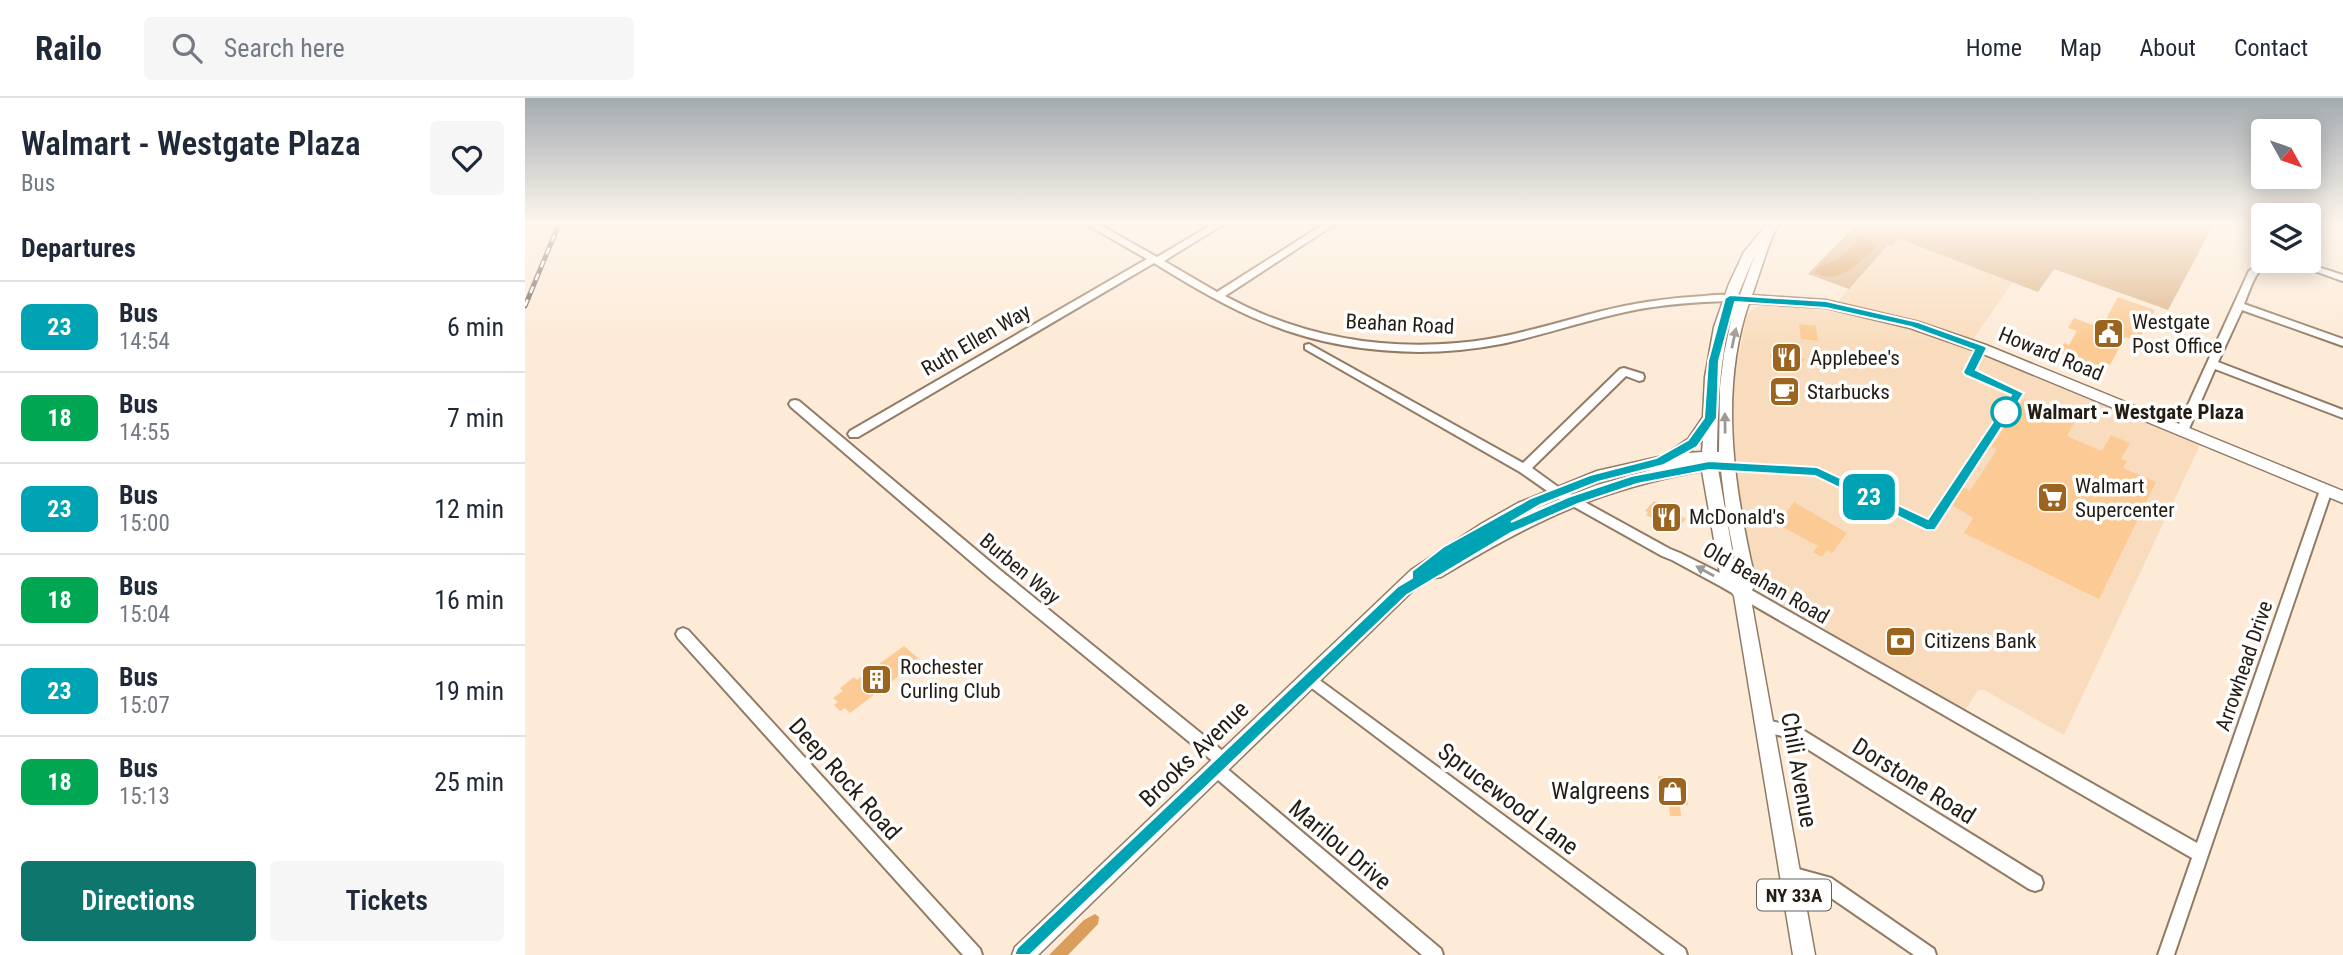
<!DOCTYPE html>
<html lang="en">
<head>
<meta charset="utf-8">
<style>
	body { margin:0; font-family:"Roboto Condensed",sans-serif; background:#f6f6f7; color:#1f2937; height:100vh; display:flex; flex-direction:column; font-size:26px; white-space:nowrap }
	* { box-sizing:border-box; margin:0 }
	p { font-size:23px; color:#747a83 }
	.icon { flex:none; width:38px; height:38px; fill:none; stroke:currentColor; stroke-width:2; stroke-linecap:round; stroke-linejoin:round }
	.map { position:relative; flex:1; overflow:hidden }
	.drawer { display:flex; flex-direction:column; background:#fff; width:525px }
	.drawer>* { flex:none }
	.badge { padding:0 14px; border-radius:10px; font-size:24px; line-height:46px }
	.needle { width:46px; rotate:130deg }
	.fabs { position:absolute; left:1726px; top:21px; display:grid; gap:14px }
	.fabs a { display:grid; place-items:center; width:70px; height:70px; border-radius:7px; background:#fff; box-shadow:0 4px 18px #0003; font-size:35px }
	.map>.badge { position:absolute; translate:-50% -50%; box-shadow:0 0 0 4px #fff }
	h2 { padding:0 21px; font-size:26px; line-height:63px }
	.round { display:grid; place-items:center; flex:none; width:74px; height:74px; border-radius:7px; background:#f6f6f7 }
	.overview { display:flex; align-items:center; justify-content:space-between; height:119px; padding:0 21px }
	h1 { font-size:33px; font-weight:600; line-height:52px }
	.button { display:flex; gap:14px; margin-top:auto; padding:14px 21px }
	.button a { flex:1; height:80px; border-radius:7px; background:#0f766e; color:#fff; font-size:28px; font-weight:600; line-height:80px; text-align:center }
	.button a+a { background:#f6f6f7; color:#1f2937 }
	ul { padding:0; list-style:none }
	li { display:flex; align-items:center; gap:21px; height:91px; padding:0 21px; border-top:2px solid #e0e1e3 }
	li div { flex:1 }
	li b { display:block; font-size:26px }
	li em { font-style:normal }
	li .badge { min-width:77px; font-weight:700; text-align:center }
	header { display:flex; align-items:center; gap:42px; box-sizing:border-box; height:98px; padding:0 35px; background:#fff; border-bottom:2px solid #e0e1e3 }
	header strong { font-size:33px }
	nav { display:flex; gap:38px; margin-inline-start:auto; font-size:24px }
	.search { width:490px; height:63px; background:#f6f6f7; display:flex; align-items:center; gap:18px; box-sizing:border-box; padding:0 24px; border-radius:7px; color:#747a83; font-size:26px }
	main { display:flex; flex:1; min-height:0 }
	.map>svg:first-child { display:block }
	.built { fill:#f9dcbd }
	.green { fill:#ddb489 }
	.water { fill:#db9e5a }
	.lines { fill:none; stroke-linecap:round; stroke-linejoin:round }
	.stream { stroke:#db9e5a; stroke-width:2.5 }
	.building { fill:#fcca94 }
	.minor-casing { stroke:#917b65; stroke-width:4 }
	.major-casing { stroke:#917b65; stroke-width:3 }
	.minor { fill:#fff; fill-rule:evenodd }
	.major { fill:#fff; fill-rule:evenodd }
	.rail-casing { stroke:#695d51; stroke-width:5 }
	.rail { stroke:#fff; stroke-width:2.5; stroke-dasharray:7; stroke-linecap:butt }
	.oneway { fill:#9d9995 }
	.line { fill:#00a3b4; stroke:#fff; stroke-width:2; fill-rule:evenodd }
	.stop-dot { fill:#fff; stroke:#00a3b4; stroke-width:3.5 }
	.labels { text-anchor:middle; stroke-width:7; stroke-linejoin:round; paint-order:stroke }
	.shield { fill:#fff; stroke:#66605a; stroke-width:2 }
	.shield-label { font-size:19px; font-weight:bold; fill:#251c13 }
	.poi-label { font-size:21px; fill:#251c13; stroke:#fff; text-anchor:start }
	.street-label { font-size:21px; fill:#251c13; stroke:#fff }
	.stop-label { font-size:21px; font-weight:bold; fill:#251c13; stroke:#fff; text-anchor:start }
	.near-street-label { font-size:24px; fill:#251c13; stroke:#fff }
	.near-poi-label { font-size:24px; fill:#251c13; stroke:#fff; text-anchor:end }
</style>
</head>
<body>
<header>
<strong>Railo</strong>
<div class="search"><svg class="icon" aria-label="search" viewBox="0 0 24 24"><circle cx="10" cy="10" r="6"/><path d="M15 15l6 6"/></svg>Search here</div>
<nav><a>Home</a><a>Map</a><a>About</a><a>Contact</a></nav>
</header>
<main>
<section class="drawer">
<div class="overview"><div><h1>Walmart - Westgate Plaza</h1><p>Bus</p></div><a class="round"><svg class="icon" aria-label="heart" viewBox="0 0 24 24"><path d="M12 20l-8-8c-3-5 5-10 8-4 3-6 11-1 8 4z"/></svg></a></div>
<h2>Departures</h2>
<ul>
<li><span class="badge" style="background:#00a3b4;color:#fff">23</span><div><b>Bus</b><p>14:54</p></div><em>6 min</em></li>
<li><span class="badge" style="background:#00a651;color:#fff">18</span><div><b>Bus</b><p>14:55</p></div><em>7 min</em></li>
<li><span class="badge" style="background:#00a3b4;color:#fff">23</span><div><b>Bus</b><p>15:00</p></div><em>12 min</em></li>
<li><span class="badge" style="background:#00a651;color:#fff">18</span><div><b>Bus</b><p>15:04</p></div><em>16 min</em></li>
<li><span class="badge" style="background:#00a3b4;color:#fff">23</span><div><b>Bus</b><p>15:07</p></div><em>19 min</em></li>
<li><span class="badge" style="background:#00a651;color:#fff">18</span><div><b>Bus</b><p>15:13</p></div><em>25 min</em></li>
</ul>
<div class="button"><a>Directions</a><a>Tickets</a></div>
</section>
<div class="map">
<svg width="1818" height="857" viewBox="0 0 1818 857">
	<rect width="100%" height="100%" fill="#fdead7"/>
	<path class="built" d="M1375 141 1488 184 1442 250 1676 345 1539 637 1459 592H1453L1437 617 1232 497 1211 385 1207 331 1208 285 1222 216 1231 209 1246 207 1310 214 1314 202 1363 147 1366 148Z"/>
	<path class="green" d="M1332 126H1689L1643 212 1529 171 1513 194 1375 141 1366 148 1363 147 1324 191 1283 176Z"/>
	<path class="water" d="M1336 141 1350 146 1351 149C1334 165 1315 187 1290 175L1291 170 1313 161Z
		M570 816 574 819 573 826 543 857H524L559 822Z"/>
	<g class="lines">
		<path class="stream" d="M1333 126 1331 135 1336 141"/>
	</g>
	<path class="building" d="M1593 199 1630 212 1613 244 1600 239 1585 267 1577 264 1574 270 1535 255 1539 245 1544 247 1552 233 1543 230 1549 220 1576 230Z
		M1274 226 1291 228 1293 243 1276 241Z
		M1253 249 1280 261 1275 267 1269 264 1265 268 1244 259Z
		M1499 301 1550 323 1542 338 1577 353 1586 337 1605 345 1596 361 1602 363 1598 370 1631 384 1574 501 1439 435 1448 420 1427 407 1438 389 1445 393 1472 351 1466 349Z
		M1129 403 1161 421 1151 433 1121 417 1123 414 1120 413Z
		M1269 404 1322 435 1307 455 1302 452 1297 459 1288 454 1293 448 1252 426Z
		M379 548 395 562 325 615 320 610 315 613 309 607 313 604 308 600 318 593 315 590 329 579 332 582Z
		M1133 678 1160 680 1163 707H1155L1156 718H1145L1144 707 1135 706Z"/>
	<g class="lines">
		<defs>
			<path id="minor" d="M561 126H573L632 159 688 126H699L639 163 692 194 799 126H810L700 198C772 237 851 252 932 245 981 241 1027 226 1073 214 1108 205 1143 200 1179 198 1189 197 1202 195 1210 200L1205 203C1171 204 1138 206 1105 213 1061 222 1019 237 976 246 899 261 814 255 741 225 701 209 665 187 629 165L333 339H325L323 336 325 333 622 161Z
				M1742 163H1774L1818 177V183C1797 177 1750 153 1733 175 1727 183 1723 197 1719 206L1818 241V248L1717 212 1693 264 1818 312V320L1690 271 1663 333 1661 336H1653L1651 333 1724 173 1735 165Z
				M784 246 998 365 1095 271 1099 270 1118 276 1119 279 1118 282 1114 283 1101 278 1007 370 1036 391 1145 451 1155 455 1205 480 1672 745 1795 392 1801 388 1805 389 1807 392 1649 857H1633L1667 760 1195 488 1147 462 1137 458 1028 397 995 374 780 251V247Z
				M270 302 274 303 475 472 704 658 706 663 704 668 700 669 916 851 918 857H897L686 676 684 671 686 666 690 665 465 480 266 309 264 306 266 303Z
				M158 530 163 532 455 851 457 857H438L153 540 151 536 153 532Z
				M785 575 1160 851 1162 857H1140L780 585 778 581 780 577Z
				M1241 622 1273 629 1516 779 1518 785 1516 791 1510 793 1504 791 1265 640 1236 633 1234 628 1236 623Z
				M1266 769 1306 780 1409 851 1411 857H1389L1296 793 1260 783 1258 777 1260 771Z"/>
			<path id="major" d="M1242 126H1254C1245 138 1234 179 1227 197L1301 202 1394 224 1461 247 1818 393V405L1451 253 1385 230 1301 210 1224 205C1193 295 1210 395 1231 485L1225 496 1290 857H1268L1209 498 1195 476 1177 373C1071 392 1007 424 916 479L910 480 904 477 513 857H487L490 849 886 472 956 426 993 405 1072 373 1138 358 1163 341 1178 319 1180 279 1189 229 1204 186 1219 154ZM1231 154 1215 197H1213ZM1210 204 1199 256 1195 289 1194 354H1192C1193 302 1195 254 1210 204ZM1178 342 1177 354 1163 355ZM1192 365H1195L1202 420 1213 477 1211 474ZM1129 371 1072 387 1002 414 1080 382Z"/>
		</defs>
		<use href="#minor" class="minor-casing"/>
		<use href="#major" class="major-casing"/>
		<use href="#minor" class="minor"/>
		<use href="#major" class="major"/>
		<defs>
			<path id="rail" d="M0 208 34 126"/>
		</defs>
		<use href="#rail" class="rail-casing"/>
		<use href="#rail" class="rail"/>
	</g>
	<defs><path id="oneway-solid" d="M-6-.8H1V-3.2L6.5 0L1 3.2V.8H-6Z" transform="scale(1.75)"/></defs>
	<g class="oneway">
		<use href="#oneway-solid" transform="translate(1209 240) rotate(-78)"/>
		<use href="#oneway-solid" transform="translate(1200 325) rotate(-91)"/>
		<use href="#oneway-solid" transform="translate(1180 473) rotate(-151)"/>
	</g>
	<linearGradient id="sky" x2="0" y2="1"><stop stop-color="#a3abaf"/><stop offset="0.51" stop-color="#fef6ed"/><stop offset="1" stop-color="#fef6ed" stop-opacity="0"/></linearGradient>
	<rect width="1818" height="246" fill="url(#sky)"/>
	<path class="line" d="M1205 197 1301 203 1393 224 1460 248 1462 250 1451 272 1499 295 1410 432H1401L1290 378 1184 372 1112 386 1053 406 986 435 882 497 505 857H489L492 850 872 489 887 480V473L918 449 1006 400 1065 377 1131 360 1163 342 1179 320 1183 263 1200 200ZM1210 204 1301 210 1386 229 1449 252 1438 274 1440 277 1486 297 1403 421 1292 369 1184 363 1106 378 1043 399 986 424 1015 407 1073 384 1139 367 1172 349 1192 320 1194 263Z"/>
	<defs>
		<symbol id="civic-square" viewBox="-11 -11 22 22"><rect x="-9" y="-9" width="18" height="18" rx="4" fill="#9c651f" stroke="#fff"/><path d="M-.6-6.5H3V-4.5H.6V-3L4-1V1h2V6H-6V1h2V-1L-.6-3ZM-1.2 2.5V6h2.4V2.5Z" fill="#fff"/></symbol>
		<symbol id="restaurant-square" viewBox="-11 -11 22 22"><rect x="-9" y="-9" width="18" height="18" rx="4" fill="#9c651f" stroke="#fff"/><path d="M-5-6h1v4h1v-4h1v4h1v-4h1v5L-1.5 .5V6h-2V.5L-5-1ZM5-6V6H3V1.5H1.5Q1.5-4 5-6Z" fill="#fff"/></symbol>
		<symbol id="cafe-square" viewBox="-11 -11 22 22"><rect x="-9" y="-9" width="18" height="18" rx="4" fill="#9c651f" stroke="#fff"/><path d="M-5.5-4.5H6V0H3Q3 3.5 0 3.5H-2.5Q-5.5 3.5-5.5 0ZM3-3.2v2h1.7v-2ZM-6 4.5H4V6H-6Z" fill="#fff"/></symbol>
		<symbol id="supermarket-square" viewBox="-11 -11 22 22"><rect x="-9" y="-9" width="18" height="18" rx="4" fill="#9c651f" stroke="#fff"/><path d="M-6-5.5h2.5l.6 2H6L4.5 2H-2.5L-4.4-4H-6ZM-1.5 3.2a1.3 1.3 0 1 0 .1 0ZM3 3.2a1.3 1.3 0 1 0 .1 0Z" fill="#fff"/></symbol>
		<symbol id="bank-square" viewBox="-11 -11 22 22"><rect x="-9" y="-9" width="18" height="18" rx="4" fill="#9c651f" stroke="#fff"/><path d="M-6-4H6V4H-6ZM0-2.3a2.3 2.3 0 1 0 0 4.6a2.3 2.3 0 1 0 0-4.6Z" fill="#fff"/></symbol>
		<symbol id="building-square" viewBox="-11 -11 22 22"><rect x="-9" y="-9" width="18" height="18" rx="4" fill="#9c651f" stroke="#fff"/><path d="M-4-6H4V6H1V3H-1V6H-4ZM-2.5-4.3h1.7v1.8h-1.7ZM.8-4.3h1.7v1.8H.8ZM-2.5-1h1.7V.8h-1.7ZM.8-1h1.7V.8H.8Z" fill="#fff"/></symbol>
		<symbol id="shop-square" viewBox="-11 -11 22 22"><rect x="-9" y="-9" width="18" height="18" rx="4" fill="#9c651f" stroke="#fff"/><path d="M-5-2.5h2.3a2.7 3.5 0 0 1 5.4 0H5L5.5 6h-11ZM-1.5-2.5h3a1.5 2.3 0 0 0-3 0Z" fill="#fff"/></symbol>
	</defs>
	<g fill-rule="evenodd">
		<use href="#civic-square" x="1566" y="218" width="35" height="35"/>
		<use href="#restaurant-square" x="1244" y="242" width="35" height="35"/>
		<use href="#cafe-square" x="1242" y="276" width="35" height="35"/>
		<use href="#supermarket-square" x="1510" y="382" width="35" height="35"/>
		<use href="#restaurant-square" x="1124" y="402" width="35" height="35"/>
		<use href="#bank-square" x="1358" y="526" width="35" height="35"/>
		<use href="#building-square" x="334" y="564" width="35" height="35"/>
		<use href="#shop-square" x="1130" y="676" width="35" height="35"/>
	</g>
	<circle class="stop-dot" cx="1481" cy="314" r="14"/>
	<g class="labels">
		<rect class="shield" x="1232" y="781.5" width="74" height="31" rx="5"/>
		<g class="shield-label">
			<text x="1269" y="804">NY 33A</text>
		</g>
		<g class="poi-label">
			<text x="1607" y="231">Westgate<tspan x="1607" dy="24">Post Office</tspan></text>
			<text x="1285" y="267">Applebee's</text>
			<text x="1282" y="301">Starbucks</text>
			<text x="1550" y="395">Walmart<tspan x="1550" dy="24">Supercenter</tspan></text>
			<text x="1164" y="426">McDonald's</text>
			<text x="1399" y="550">Citizens Bank</text>
			<text x="375" y="576">Rochester<tspan x="375" dy="24">Curling Club</tspan></text>
		</g>
		<g class="street-label">
			<text transform="translate(875 226) rotate(3)" y="7">Beahan Road</text>
			<text transform="translate(451 242) rotate(-30)" y="7">Ruth Ellen Way</text>
			<text transform="translate(1526 256) rotate(22)" y="7">Howard Road</text>
			<text transform="translate(495 471) rotate(40)" y="7">Burben Way</text>
			<text transform="translate(1241 485) rotate(30)" y="7">Old Beahan Road</text>
			<text transform="translate(1719 568) rotate(-71)" y="7">Arrowhead Drive</text>
		</g>
		<g class="stop-label">
			<text x="1502" y="321">Walmart - Westgate Plaza</text>
		</g>
		<g class="near-street-label">
			<text transform="translate(669 656) rotate(-44)" y="8">Brooks Avenue</text>
			<text transform="translate(1274 672) rotate(80)" y="8">Chili Avenue</text>
			<text transform="translate(320 681) rotate(48)" y="8">Deep Rock Road</text>
			<text transform="translate(1389 683) rotate(32)" y="8">Dorstone Road</text>
			<text transform="translate(983 701) rotate(37)" y="8">Sprucewood Lane</text>
			<text transform="translate(815 747) rotate(40)" y="8">Marilou Drive</text>
		</g>
		<g class="near-poi-label">
			<text x="1125" y="701">Walgreens</text>
		</g>
	</g>
</svg>
<div class="fabs">
<a><svg class="needle" viewBox="-14 -14 28 28"><path d="M0-13l5 13h-10z" fill="#e53935"/><path d="M0 13l5-13h-10z" fill="#747a83"/></svg></a>
<a><svg class="icon" aria-label="layers" viewBox="0 0 24 24"><path d="M12 4l9 5-9 5-9-5zM3 14l9 5 9-5"/></svg></a>
</div>
<b class="badge" style="left:1344px;top:399px;background:#00a3b4;color:#fff">23</b>
</div>
</main>
</body>
</html>
